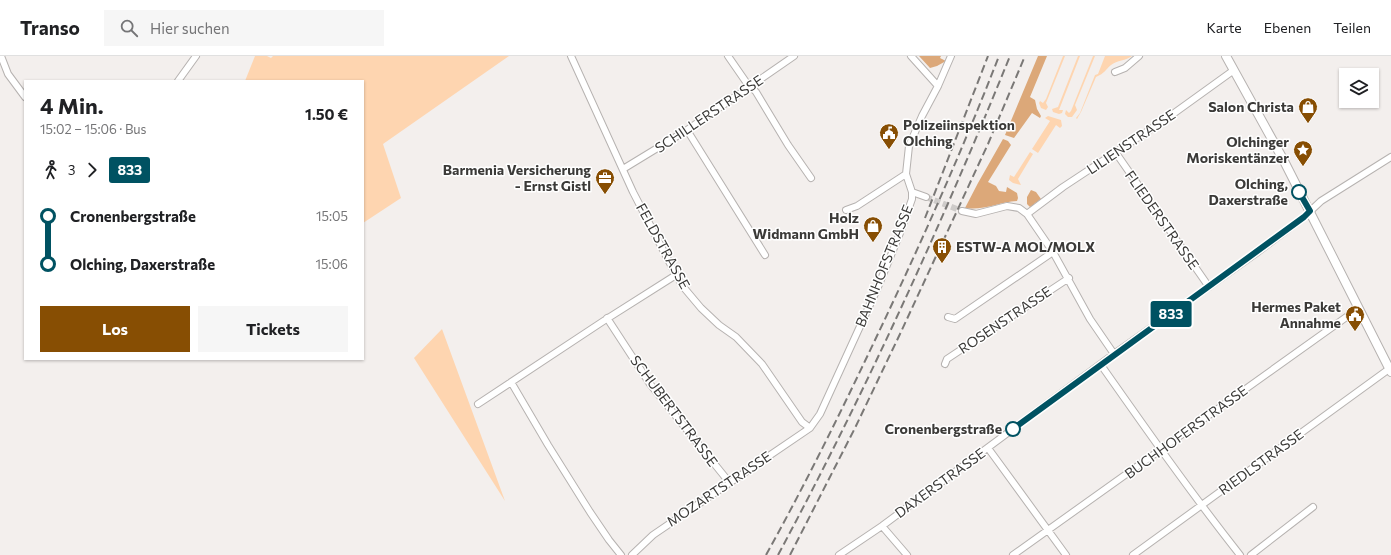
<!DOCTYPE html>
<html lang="de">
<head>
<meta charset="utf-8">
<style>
	body { margin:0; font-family:Commissioner,sans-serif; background:#f6f6f6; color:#202124; height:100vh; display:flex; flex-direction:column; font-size:15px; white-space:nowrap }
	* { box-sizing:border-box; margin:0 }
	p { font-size:13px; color:#757577 }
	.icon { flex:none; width:22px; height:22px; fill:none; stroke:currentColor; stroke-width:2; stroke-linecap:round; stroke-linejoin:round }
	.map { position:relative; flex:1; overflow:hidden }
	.sheet { position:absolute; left:24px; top:24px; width:340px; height:280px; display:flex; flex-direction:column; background:#fff; border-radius:0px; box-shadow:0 1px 3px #0004 }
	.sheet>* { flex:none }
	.badge { padding:0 8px; border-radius:3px; font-size:14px; line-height:26px }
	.fabs { position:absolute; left:1339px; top:12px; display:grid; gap:8px }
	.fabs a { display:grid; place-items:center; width:40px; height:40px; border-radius:0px; background:#fff; box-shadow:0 1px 3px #0004; font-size:20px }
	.map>.badge { position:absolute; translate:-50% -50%; box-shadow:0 0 0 2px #fff }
	.legs { display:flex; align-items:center; gap:6px; height:44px; padding:0 16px; font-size:13px }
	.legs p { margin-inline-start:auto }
	.overview { display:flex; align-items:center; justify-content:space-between; height:68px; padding:0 16px }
	h1 { font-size:22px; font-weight:700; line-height:30px }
	.primary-button { display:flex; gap:8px; margin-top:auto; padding:8px 16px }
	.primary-button a { flex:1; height:46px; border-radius:0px; background:#874e03; color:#fff; font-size:16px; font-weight:700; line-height:46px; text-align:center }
	.primary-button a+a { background:#f6f6f6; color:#202124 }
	ul { padding:0 16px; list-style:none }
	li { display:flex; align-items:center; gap:14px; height:48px; font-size:15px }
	li i { display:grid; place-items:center; width:6px; height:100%; margin:0 5px; background:currentColor }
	li i::after { content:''; width:10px; height:10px; margin:-5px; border:3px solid; border-radius:50%; background:#fff }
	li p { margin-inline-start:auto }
	li:first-child i { background:linear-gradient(#0000 50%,currentColor 0) }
	li:last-child i { background:linear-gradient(currentColor 50%,#0000 0) }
	header { display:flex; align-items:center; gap:24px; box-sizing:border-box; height:56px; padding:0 20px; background:#fff; border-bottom:1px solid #e0e0e0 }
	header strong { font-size:19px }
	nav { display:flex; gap:22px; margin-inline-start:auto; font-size:14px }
	.search { width:280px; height:36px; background:#f6f6f6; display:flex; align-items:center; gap:10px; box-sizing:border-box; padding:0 14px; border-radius:0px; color:#757577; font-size:15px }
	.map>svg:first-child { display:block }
	.green { fill:#fed5b0 }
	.forest { fill:#dca879 }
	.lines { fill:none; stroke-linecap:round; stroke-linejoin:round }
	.minor-tunnel { stroke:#cecbc9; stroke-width:6; stroke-dasharray:6 3; stroke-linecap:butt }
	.minor-casing { stroke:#b6b2b0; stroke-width:8 }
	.tertiary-casing { stroke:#b6b2b0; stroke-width:10 }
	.minor { stroke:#fff; stroke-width:6 }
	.tertiary { stroke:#fff; stroke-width:8 }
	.rail { stroke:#7a7876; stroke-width:2; stroke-dasharray:8 4; stroke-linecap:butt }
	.line-1-casing { stroke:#fff; stroke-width:9 }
	.line-1 { stroke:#005262; stroke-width:6 }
	.stop-1-dot { fill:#fff; stroke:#005262; stroke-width:2 }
	.labels { text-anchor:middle; stroke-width:3; stroke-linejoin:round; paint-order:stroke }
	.poi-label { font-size:14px; font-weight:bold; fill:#3b3a38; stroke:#fff; text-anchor:end }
	.street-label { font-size:14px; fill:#3b3a38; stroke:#fff }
	.stop-label { font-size:14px; font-weight:bold; fill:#3b3a38; stroke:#fff; text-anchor:end }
</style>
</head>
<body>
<header>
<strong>Transo</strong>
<div class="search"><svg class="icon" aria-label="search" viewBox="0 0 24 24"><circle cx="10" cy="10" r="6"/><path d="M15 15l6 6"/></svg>Hier suchen</div>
<nav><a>Karte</a><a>Ebenen</a><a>Teilen</a></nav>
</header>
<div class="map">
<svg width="1391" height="499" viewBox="0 0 1391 499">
	<rect width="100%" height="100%" fill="#f3efed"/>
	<path class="green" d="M255 0H267L271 2 273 0H509L383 88 401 142 363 167V25H245Z
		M1063 0H1065L1046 47 1048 51 1046 54 1041 52 1039 47 1040 45 1043 47 1046 43Z
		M1078 0H1080L1059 54H1063L1062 57 1059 58 1053 56 1052 53 1058 51Z
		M1093 0H1095L1075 49 1077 54 1072 61H1068L1065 58 1066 54 1069 57 1071 55Z
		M1105 0H1132C1126 5 1117 4 1111 9 1105 14 1105 17 1096 21L1081 56 1077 63 1076 62 1080 57 1095 19 1098 18Z
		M1048 60 1061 64 1062 70 1060 72 1056 69 1038 97 1032 93 1050 65 1045 62Z
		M1030 96 1033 98 1018 123 1021 129 1013 127 1009 124 1010 119 1014 121Z
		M442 273 505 445 414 302Z"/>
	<path class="forest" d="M919 0H941L940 2 946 5 937 10 930 12Z
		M1038 0H1047L1030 41 1035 44 1037 53 1041 60 1040 62 1032 57 1014 82 1005 79Z
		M1003 83 1008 85 1011 89 988 126 996 130 999 135 1006 136 1007 131 1017 137 1018 142 1017 145C999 146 983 155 965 152L978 127Z
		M1031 134 1036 136 1041 143 1034 148 1035 149 1030 151 1027 148V141Z"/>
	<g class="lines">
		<path class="minor-tunnel" d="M926 141 962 155"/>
		<defs>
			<path id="minor" d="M1 0 8 18 25 41
				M571 0 633 136 676 219 685 233 701 252 719 269 736 281 762 308 802 366 810 372
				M728 0 746 26 756 36 788 89 811 122
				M911 0 938 30
				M1115 16 1125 12 1139 0
				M178 25 196 0
				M687 74 765 199
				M1116 97 1209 231
				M623 113 687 74 794 0
				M912 136 926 141
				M846 154 857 150 906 118
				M962 155 976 158 1007 150 1019 152 1027 158 1053 196 1090 263 1114 298
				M1027 158 1063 131 1166 63 1234 14
				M948 261 955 263 1053 196
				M607 262 650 328 729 426
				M945 308 947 303 1069 222
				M1101 309C1146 373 1191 437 1240 499
				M511 326 548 389 590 456 609 484 621 499
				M478 348 605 264 676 219
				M988 392 1066 499
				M882 470 907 499
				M632 499 653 479 810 372 820 358 878 231 900 177 912 143V136L906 118 909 90 922 60 938 30 951 0
				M839 499 882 470 1114 298 1255 198 1304 161 1321 145 1391 101
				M1013 499 1359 252
				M1133 499 1389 313
				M1251 499 1313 451"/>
			<path id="tertiary" d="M1226 0 1284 105 1391 316"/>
		</defs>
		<use href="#minor" class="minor-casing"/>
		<use href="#tertiary" class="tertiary-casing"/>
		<use href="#minor" class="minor"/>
		<use href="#tertiary" class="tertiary"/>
		<path class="rail" d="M925 162 988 0
			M766 499C801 436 834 370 865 305 913 205 959 103 999 0
			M778 499C865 337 941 170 1010 0
			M790 499 855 372 900 278 988 88 1025 0"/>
	</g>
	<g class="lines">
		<defs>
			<path id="line-1" d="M1013 373 1304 161 1310 155 1299 136"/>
		</defs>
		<use href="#line-1" class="line-1-casing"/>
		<use href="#line-1" class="line-1"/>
	</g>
	<defs>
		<symbol id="shop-pin" viewBox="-11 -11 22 30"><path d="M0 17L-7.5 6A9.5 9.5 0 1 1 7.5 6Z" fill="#874e03" stroke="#fff"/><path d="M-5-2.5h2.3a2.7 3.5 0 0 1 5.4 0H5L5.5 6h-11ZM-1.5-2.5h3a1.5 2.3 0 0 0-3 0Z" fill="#fff"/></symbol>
		<symbol id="civic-pin" viewBox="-11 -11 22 30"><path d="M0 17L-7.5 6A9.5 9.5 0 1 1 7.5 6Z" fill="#874e03" stroke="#fff"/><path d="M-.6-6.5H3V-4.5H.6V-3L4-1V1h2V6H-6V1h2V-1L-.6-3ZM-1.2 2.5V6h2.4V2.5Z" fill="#fff"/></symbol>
		<symbol id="sight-pin" viewBox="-11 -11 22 30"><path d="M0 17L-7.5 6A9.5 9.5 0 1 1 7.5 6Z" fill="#874e03" stroke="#fff"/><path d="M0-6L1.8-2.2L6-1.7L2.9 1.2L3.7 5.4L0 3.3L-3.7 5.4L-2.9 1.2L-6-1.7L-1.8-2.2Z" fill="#fff"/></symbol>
		<symbol id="office-pin" viewBox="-11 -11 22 30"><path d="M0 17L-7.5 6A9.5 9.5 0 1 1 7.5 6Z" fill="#874e03" stroke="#fff"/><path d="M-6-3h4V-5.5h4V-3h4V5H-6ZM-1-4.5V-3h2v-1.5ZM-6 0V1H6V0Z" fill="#fff"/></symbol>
		<symbol id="building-pin" viewBox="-11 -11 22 30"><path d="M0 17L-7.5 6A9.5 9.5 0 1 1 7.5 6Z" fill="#874e03" stroke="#fff"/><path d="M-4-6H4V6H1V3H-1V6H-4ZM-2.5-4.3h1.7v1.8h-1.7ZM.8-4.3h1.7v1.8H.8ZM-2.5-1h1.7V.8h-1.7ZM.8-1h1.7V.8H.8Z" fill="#fff"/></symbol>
	</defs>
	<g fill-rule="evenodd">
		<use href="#shop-pin" x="1297" y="40" width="22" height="30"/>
		<use href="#civic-pin" x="878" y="66" width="22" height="30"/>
		<use href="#sight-pin" x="1292" y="83" width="22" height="30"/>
		<use href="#office-pin" x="594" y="111" width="22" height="30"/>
		<use href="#shop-pin" x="862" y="159" width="22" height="30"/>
		<use href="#building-pin" x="931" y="180" width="22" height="30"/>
		<use href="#civic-pin" x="1344" y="248" width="22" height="30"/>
	</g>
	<g class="stop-1-dot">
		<circle cx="1299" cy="136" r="7"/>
		<circle cx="1013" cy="373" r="7"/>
	</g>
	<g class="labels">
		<g class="poi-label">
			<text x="1294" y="56">Salon Christa</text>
			<text x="903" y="74" text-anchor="start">Polizeiinspektion<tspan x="903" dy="16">Olching</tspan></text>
			<text x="1289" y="91">Olchinger<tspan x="1289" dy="16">Moriskentänzer</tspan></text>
			<text x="591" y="119">Barmenia Versicherung<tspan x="591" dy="16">- Ernst Gistl</tspan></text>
			<text x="859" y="167">Holz<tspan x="859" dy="16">Widmann GmbH</tspan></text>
			<text x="956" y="196" text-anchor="start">ESTW-A MOL/MOLX</text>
			<text x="1341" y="256">Hermes Paket<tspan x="1341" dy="16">Annahme</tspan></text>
		</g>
		<g class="street-label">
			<text transform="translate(709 58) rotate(-34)" y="5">SCHILLERSTRASSE</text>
			<text transform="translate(1131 86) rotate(-34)" y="5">LILIENSTRASSE</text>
			<text transform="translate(1162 164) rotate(55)" y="5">FLIEDERSTRASSE</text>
			<text transform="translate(663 190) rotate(61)" y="5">FELDSTRASSE</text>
			<text transform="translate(884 210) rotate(-68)" y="5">BAHNHOFSTRASSE</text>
			<text transform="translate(1005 264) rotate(-34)" y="5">ROSENSTRASSE</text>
			<text transform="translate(674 355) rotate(53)" y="5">SCHUBERTSTRASSE</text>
			<text transform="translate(1186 376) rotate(-36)" y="5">BUCHHOFERSTRASSE</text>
			<text transform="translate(1261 406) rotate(-36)" y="5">RIEDLSTRASSE</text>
			<text transform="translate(940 427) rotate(-36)" y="5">DAXERSTRASSE</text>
			<text transform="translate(719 433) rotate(-34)" y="5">MOZARTSTRASSE</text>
		</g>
		<g class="stop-label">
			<text x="1288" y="133">Olching,<tspan x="1288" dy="16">Daxerstraße</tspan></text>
			<text x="1002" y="378">Cronenbergstraße</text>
		</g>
	</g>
</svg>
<div class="fabs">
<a><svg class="icon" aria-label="layers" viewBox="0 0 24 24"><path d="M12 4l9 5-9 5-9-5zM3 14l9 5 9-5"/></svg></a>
</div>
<b class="badge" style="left:1171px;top:258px;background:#005262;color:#fff">833</b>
<section class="sheet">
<div class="overview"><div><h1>4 Min.</h1><p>15:02 – 15:06 · Bus</p></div><b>1.50 €</b></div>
<div class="legs"><svg class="icon" aria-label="walk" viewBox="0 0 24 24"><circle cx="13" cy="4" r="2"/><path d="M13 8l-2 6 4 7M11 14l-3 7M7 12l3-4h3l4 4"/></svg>3<svg class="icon" aria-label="forward" viewBox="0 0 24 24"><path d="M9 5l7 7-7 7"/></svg><b class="badge" style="background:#005262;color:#fff">833</b></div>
<ul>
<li><i style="color:#005262"></i><b>Cronenbergstraße</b><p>15:05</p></li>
<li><i style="color:#005262"></i><b>Olching, Daxerstraße</b><p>15:06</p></li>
</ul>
<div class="primary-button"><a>Los</a><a>Tickets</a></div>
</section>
</div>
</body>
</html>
